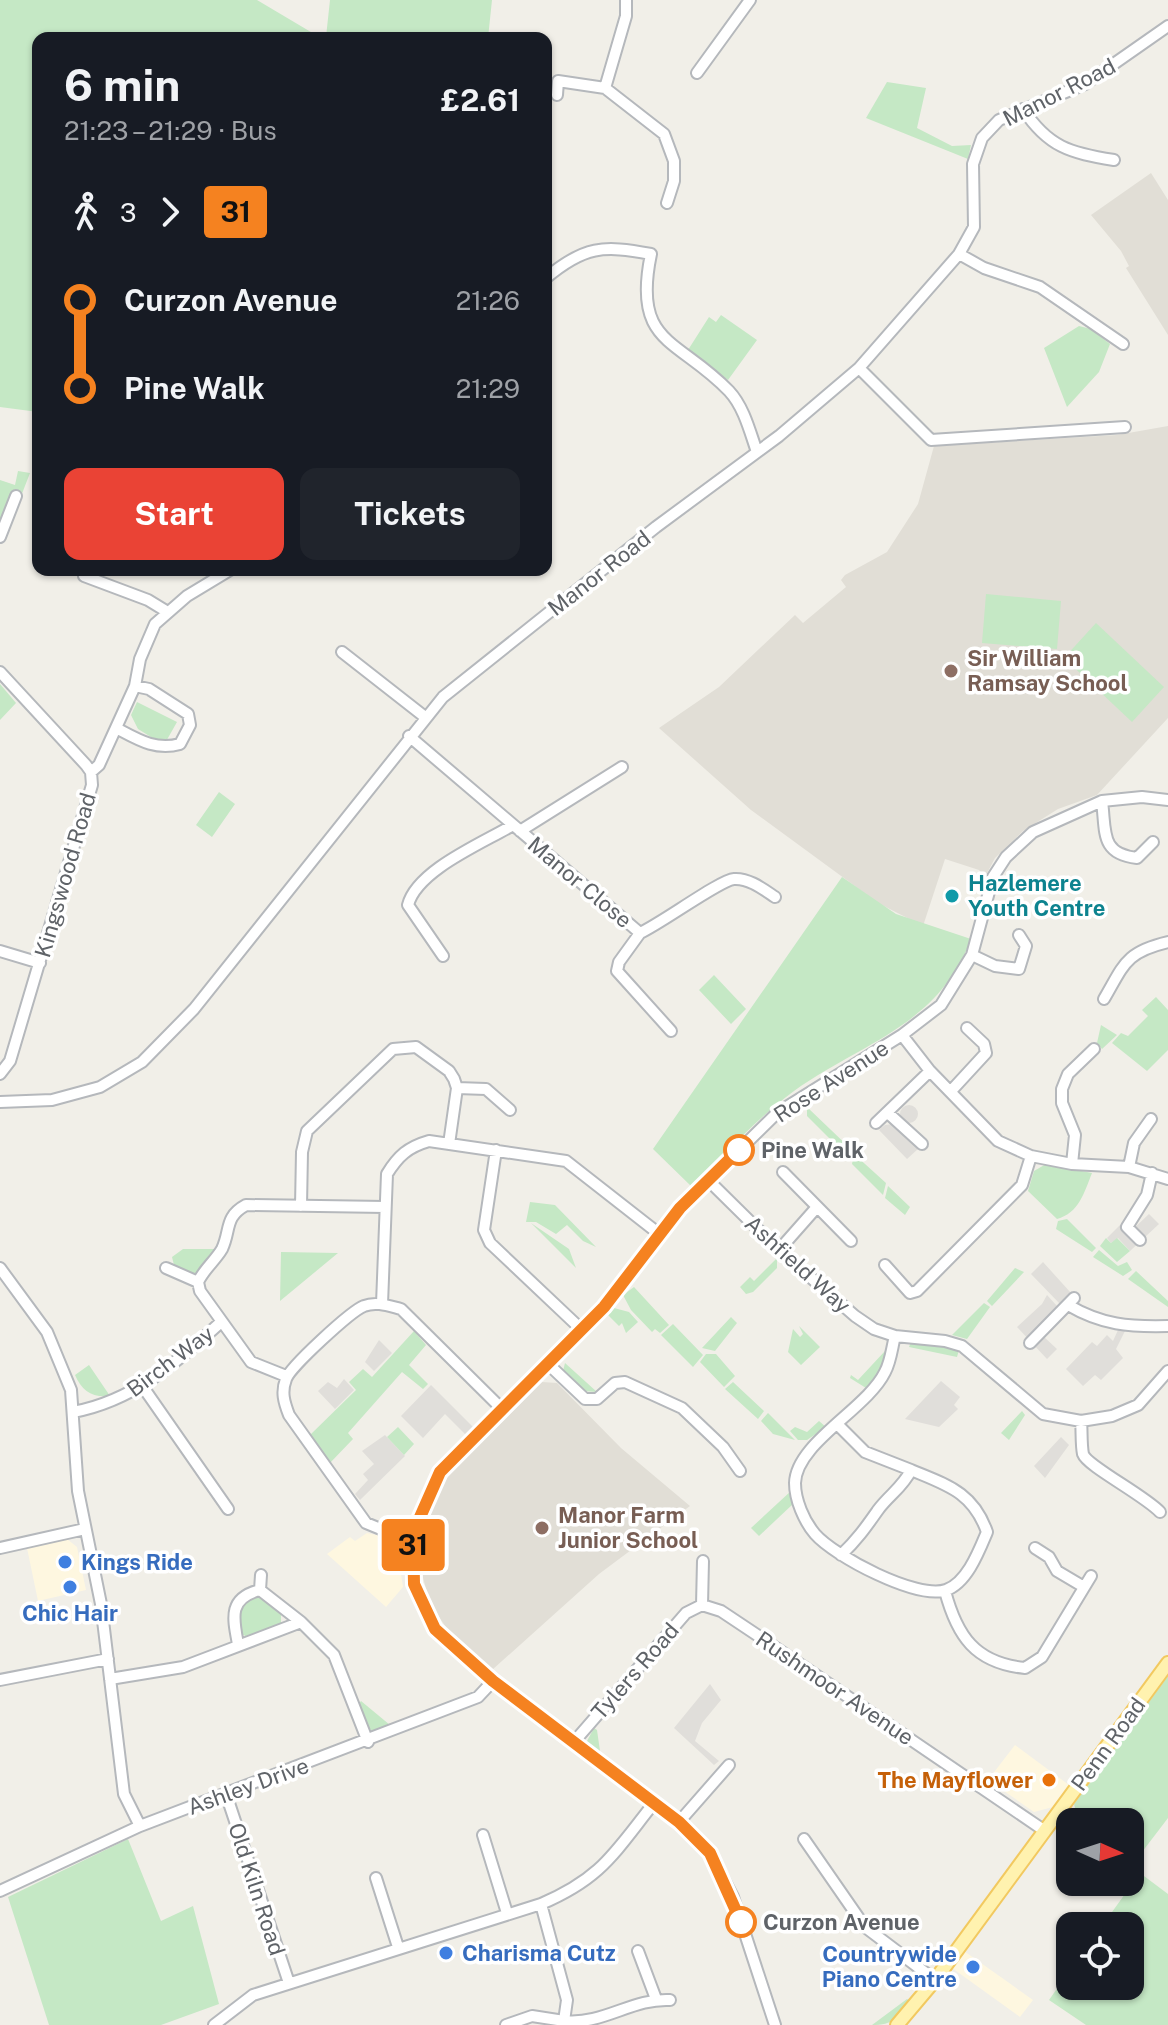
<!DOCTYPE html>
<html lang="en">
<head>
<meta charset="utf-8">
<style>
	body { margin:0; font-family:"Public Sans",sans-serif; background:#20242c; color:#f1f3f6; height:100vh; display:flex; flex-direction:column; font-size:30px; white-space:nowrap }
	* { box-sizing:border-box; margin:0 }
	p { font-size:26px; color:#9ea1a6 }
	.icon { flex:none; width:44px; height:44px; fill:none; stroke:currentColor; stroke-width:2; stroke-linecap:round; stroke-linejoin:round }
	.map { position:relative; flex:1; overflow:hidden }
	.details { position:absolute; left:32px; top:32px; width:520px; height:544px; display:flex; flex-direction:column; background:#171b24; border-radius:16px; box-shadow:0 2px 6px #0004 }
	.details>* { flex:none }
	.badge { padding:0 16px; border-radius:6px; font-size:28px; line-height:52px }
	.needle { width:52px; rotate:93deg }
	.buttons { position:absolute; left:1056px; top:1808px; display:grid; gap:16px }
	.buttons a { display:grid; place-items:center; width:88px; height:88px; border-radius:16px; background:#171b24; box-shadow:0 2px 6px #0004; font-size:40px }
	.map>.badge { position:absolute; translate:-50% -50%; box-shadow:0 0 0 4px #fff }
	.legs { display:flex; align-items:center; gap:12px; height:88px; padding:0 32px; font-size:26px }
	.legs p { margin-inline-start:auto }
	.overview { display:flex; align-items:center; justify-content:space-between; height:136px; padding:0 32px }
	h1 { font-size:44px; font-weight:700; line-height:60px }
	.primary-button { display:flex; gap:16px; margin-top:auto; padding:16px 32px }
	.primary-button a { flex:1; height:92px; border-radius:16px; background:#ea4335; color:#fff; font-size:32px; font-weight:700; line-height:92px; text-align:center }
	.primary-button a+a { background:#20242c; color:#f1f3f6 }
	ul { padding:0 32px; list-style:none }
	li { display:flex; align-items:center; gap:28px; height:88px; font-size:30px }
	li i { display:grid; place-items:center; width:12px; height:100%; margin:0 10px; background:currentColor }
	li i::after { content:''; width:20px; height:20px; margin:-10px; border:6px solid; border-radius:50%; background:#171b24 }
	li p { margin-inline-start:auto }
	li:first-child i { background:linear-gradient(#0000 50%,currentColor 0) }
	li:last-child i { background:linear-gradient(currentColor 50%,#0000 0) }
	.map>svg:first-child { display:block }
	.commercial { fill:#fef7e0 }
	.industrial { fill:#e0deda }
	.education { fill:#e1ded6 }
	.green { fill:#c5e8c5 }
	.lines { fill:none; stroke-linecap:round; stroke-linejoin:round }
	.minor-casing { stroke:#b5b8bc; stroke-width:14 }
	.major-casing { stroke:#f2c960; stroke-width:16 }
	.minor { stroke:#fff; stroke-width:10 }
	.major { stroke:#fff2af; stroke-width:12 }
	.line-1-casing { stroke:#fff; stroke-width:18 }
	.line-1 { stroke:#f58220; stroke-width:12 }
	.education-dot { fill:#8d6e63; stroke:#fff; stroke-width:3 }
	.culture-dot { fill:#0f9aa8; stroke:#fff; stroke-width:3 }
	.stop-1-dot { fill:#fff; stroke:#f58220; stroke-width:4 }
	.shop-dot { fill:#3f7fe0; stroke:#fff; stroke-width:3 }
	.food-dot { fill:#e8710a; stroke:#fff; stroke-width:3 }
	.labels { text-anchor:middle; stroke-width:7; stroke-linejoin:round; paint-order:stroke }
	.street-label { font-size:22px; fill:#5f6368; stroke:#fff }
	.education-label { font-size:22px; font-weight:bold; fill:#785e54; stroke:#fff; text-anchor:start }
	.culture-label { font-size:22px; font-weight:bold; fill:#0d838f; stroke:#fff; text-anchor:start }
	.stop-label { font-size:22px; font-weight:bold; fill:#5f6368; stroke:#fff; text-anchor:start }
	.shop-label { font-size:22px; font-weight:bold; fill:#366cbe; stroke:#fff; text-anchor:start }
	.food-label { font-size:22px; font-weight:bold; fill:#c56008; stroke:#fff; text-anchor:end }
</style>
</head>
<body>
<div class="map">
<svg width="1168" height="2025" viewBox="0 0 1168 2025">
	<rect width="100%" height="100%" fill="#f1efe8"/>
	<path class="commercial" d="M367 1533 381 1536 399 1561 403 1587 386 1607 327 1554 350 1537 355 1541Z
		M67 1539 77 1547 86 1590 38 1601 27 1548Z
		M1015 1745 1069 1785 1053 1807 1034 1812 988 1780Z
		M964 1951 1033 2000 1020 2017 952 1968Z"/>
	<path class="industrial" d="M900 1114a9 9 0 1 1 18 0a9 9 0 1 1-18 0Z
		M893 1124 918 1149 907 1159 879 1130 885 1125Z
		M1149 1214 1159 1224 1130 1251 1118 1238 1111 1243 1107 1238 1120 1225 1129 1233Z
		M1043 1262 1071 1293 1060 1304 1031 1274Z
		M1047 1295 1057 1306 1051 1312 1058 1319 1043 1336 1057 1349 1047 1359 1017 1327 1042 1304Z
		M1118 1330 1125 1331 1116 1349 1123 1358 1101 1380 1095 1375 1083 1386 1066 1369 1092 1342 1097 1346 1107 1335 1113 1341Z
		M379 1340 392 1353 374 1371 365 1362Z
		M344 1379 354 1390 335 1409 318 1391 328 1382 337 1388Z
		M941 1381 960 1397 954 1405 958 1409 939 1427 905 1419Z
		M431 1385 474 1428 466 1435 445 1414 423 1438 401 1416Z
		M385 1435 405 1456 360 1500 355 1494 368 1480 363 1474 374 1464 362 1451Z
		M1061 1437 1069 1445 1045 1478 1034 1466Z
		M710 1684 721 1700 702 1723 695 1741 719 1761 714 1765 674 1728Z"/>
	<path class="education" d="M1151 173 1168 200V335L1126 268 1129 266 1121 251 1091 215Z
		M1168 426V718L1097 795 1058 809 1023 831 995 858 985 877 979 870 945 859 923 926 878 903 751 810 659 728 719 687 795 615 803 623 846 587 841 580 845 575 887 552 918 504 934 446 1117 435Z
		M542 1382 557 1383 621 1448 690 1506 599 1574 492 1670 449 1632 430 1603 420 1567 422 1529 446 1479Z"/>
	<path class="green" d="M0 0H257L321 38H38V412L0 407Z
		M330 0H492L488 38H323L326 37Z
		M887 82 926 88 917 128 952 146 971 145 968 159 866 118Z
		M721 315 757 340 728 380 688 350 709 317 716 322Z
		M1079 326 1091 329 1110 344 1099 372 1067 407 1044 348Z
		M18 471 30 473 11 522 0 521V480L15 485Z
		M986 594 1061 601 1057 649 982 643Z
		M1096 623 1164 687 1132 722 1064 658Z
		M0 684 16 703 0 720Z
		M137 702 177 722 164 745 138 729 131 715Z
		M219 792 235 804 212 837 196 825Z
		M842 877 896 914 971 939C938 1026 863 1042 794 1091 757 1118 725 1154 692 1187L653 1149Z
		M714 975 746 1009 731 1024 699 990Z
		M1156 997 1168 1010V1050L1147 1071 1112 1043 1121 1033 1128 1036 1148 1016 1142 1010Z
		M1101 1025 1117 1035 1102 1049 1097 1043Z
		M807 1107 854 1152 849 1158 807 1116Z
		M854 1154 886 1183 883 1195 852 1164Z
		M1046 1164 1092 1173C1084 1193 1079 1213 1057 1219L1028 1191 1034 1171Z
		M888 1186 910 1207 905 1215 885 1198Z
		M530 1202 555 1205 596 1247 583 1241 567 1225 556 1234 536 1222H526Z
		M1067 1219 1096 1248 1092 1252 1056 1229 1058 1221Z
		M531 1223 569 1249 576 1268Z
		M1106 1238 1111 1243 1117 1238 1130 1251 1117 1262 1100 1246Z
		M183 1249H215L195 1275 174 1265 172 1257Z
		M1099 1250 1118 1266 1127 1262 1132 1270 1123 1276 1093 1257Z
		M281 1252 338 1253 280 1301Z
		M777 1258V1268L753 1292 746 1294 740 1287 750 1277 754 1281Z
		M1015 1268 1024 1272 992 1306 987 1301Z
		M1136 1271 1168 1301V1307L1128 1279Z
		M634 1287 669 1325 660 1333 655 1329 652 1332 631 1310 623 1295Z
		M984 1303 990 1307 967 1339 952 1335Z
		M614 1308 629 1312 638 1322 626 1333 622 1323 619 1326 608 1315Z
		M731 1317 737 1323 715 1351 702 1348Z
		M673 1324 703 1355 693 1367 661 1335Z
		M799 1326 820 1347 801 1365 788 1352 793 1329 800 1337 803 1334Z
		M414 1331 426 1345 409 1365 428 1384 423 1389 402 1372 348 1433 353 1439 329 1464 310 1435 356 1390 349 1382 363 1369 372 1377Z
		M911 1342 940 1343 959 1350 957 1357 909 1347Z
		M885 1351 888 1355 883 1371 866 1388 850 1378 851 1375 858 1380Z
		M706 1354H716L735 1376 724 1387 700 1362Z
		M565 1363 597 1392 583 1391 563 1371Z
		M89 1365 110 1396C92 1398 82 1391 75 1375Z
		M733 1382 764 1411 758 1419 725 1389Z
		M1022 1411 1025 1415 1009 1440 1001 1433Z
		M768 1413 795 1440 773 1434 761 1421Z
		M819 1421 826 1427 807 1440H798L790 1431 795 1427 807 1432Z
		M398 1427 414 1444 404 1455 387 1437Z
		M791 1491 793 1504 759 1536 751 1528Z
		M253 1595 266 1596 281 1611V1624L247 1637 240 1633 236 1611Z
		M1168 1676V1818L1139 1856 1130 1850V1822H1086L1077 1816 1074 1804Z
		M361 1701 390 1725 373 1732 365 1724 358 1705Z
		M594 1728 597 1730 601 1758 586 1743Z
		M128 1839 161 1921 193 1906 219 2004 161 2025H49L8 1897Z
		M1140 1873 1168 1894V2025H1086L1049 2000 1070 1970V1986H1130V1926H1102Z
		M907 1999 910 2001C899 2018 893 2025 872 2025Z"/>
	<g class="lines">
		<defs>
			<path id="minor" d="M697 73 750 0
				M605 88 626 16V0
				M557 95 558 81 605 88 664 134 674 161V181L667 203
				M1023 109C1048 147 1070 153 1114 160
				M959 254 984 268 1040 287 1123 344
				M546 278C584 246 603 245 651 254 632 345 678 338 729 391 744 407 750 432 757 452
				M859 368 931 440 1125 427
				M0 537 16 496
				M84 576 148 600 166 611
				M342 652 425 717
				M0 672 86 765 91 772 92 785 10 1061 0 1074
				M116 728C137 739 155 751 180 744L190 725 188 714 149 689 135 686
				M409 736 640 933C662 923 720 880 734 879 749 878 763 889 775 897
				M91 772 99 765 135 686 140 659 155 624 187 596 230 570
				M1102 801C1106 832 1100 854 1137 858L1153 842
				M520 831 622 767
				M640 933 619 962 617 971 671 1031
				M0 951 40 963
				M972 955 995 966 1019 969 1026 946 1019 935
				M443 956 408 905C417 870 483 843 513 825
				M1104 999C1124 965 1125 952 1168 942
				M902 1035 930 1071 998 1141 1031 1156 1072 1164 1129 1167 1168 1179
				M457 1088 486 1089 510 1110
				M951 1091 986 1053 984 1044 967 1028
				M0 1102 52 1100 100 1087 142 1062 194 1009 443 697 656 527 779 436 859 368 959 254 974 227 973 164 982 138 999 120 1085 84 1168 26
				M888 1113 922 1144
				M876 1123 930 1071
				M496 1150 484 1230 490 1243 582 1330
				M1072 1164 1075 1135 1062 1103V1089L1068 1074 1094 1049
				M1129 1167 1134 1143 1151 1119
				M783 1172 851 1241
				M708 1180 779 1250 855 1316 874 1329 895 1336 945 1341 962 1346 1043 1414 1081 1421 1112 1416 1138 1405 1168 1371
				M301 1206 302 1152 307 1131 393 1049 416 1047 449 1071 454 1079 457 1088 449 1144
				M1140 1240 1127 1227 1147 1195 1152 1173
				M779 1250 817 1207
				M885 1265 910 1293 917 1291 1022 1185 1031 1156
				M0 1268 47 1332 71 1390 78 1491 101 1604 124 1794 140 1826
				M166 1268 198 1282 200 1291 251 1362 286 1376
				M198 1282C204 1269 215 1261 222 1249 231 1230 224 1217 246 1205L385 1207
				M382 1304 387 1174C398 1156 408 1147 429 1141L566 1161 658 1233
				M1068 1305C1102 1325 1129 1327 1168 1326
				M1030 1343 1074 1298
				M547 1363 585 1399H597L615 1383 625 1382 682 1408 723 1447 740 1471
				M143 1387 228 1509
				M73 1412C133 1401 176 1363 220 1323
				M1081 1421C1082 1431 1081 1444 1083 1454 1087 1466 1144 1495 1160 1512
				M838 1425 865 1452 911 1470
				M413 1533 383 1530 366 1523 289 1415C284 1402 281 1392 286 1379 290 1367 351 1311 364 1306 376 1301 389 1306 401 1309L502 1409
				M0 1548 85 1529
				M1035 1548 1049 1557 1057 1571 1084 1587
				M841 1555C857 1540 866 1527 878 1510 889 1495 903 1487 911 1470 947 1485 973 1492 987 1532 979 1551 967 1583 946 1590 917 1600 834 1556 815 1534 804 1521 795 1500 795 1483 796 1443 867 1409 885 1372 891 1361 892 1347 895 1336
				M260 1590 261 1575
				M945 1591C957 1636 975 1663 1025 1668L1042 1657 1091 1576
				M702 1605 721 1611 760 1637 1045 1831
				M702 1605 703 1561
				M238 1644C233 1618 228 1598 260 1590L301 1622
				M110 1679 183 1667 301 1622 334 1655 368 1742
				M0 1680 108 1659
				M573 1743 686 1613 702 1605
				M226 1794 289 1983
				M679 1822 729 1765
				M483 1835 507 1913
				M804 1839 865 1927 935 1980
				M376 1878 398 1947
				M0 1891 140 1826 478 1697 493 1681
				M541 1904 567 2000 564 2021C604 2025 632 1998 670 2000
				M638 1951 656 1999
				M214 2025 253 1995 541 1904C602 1878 614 1853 654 1803
				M506 2025 532 2016 564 2021
				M775 2025 733 1897 710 1853 679 1822 493 1681 435 1629 414 1584 413 1533 440 1472 604 1307 680 1208 777 1113 902 1035 941 1005 972 955 993 877 1006 857 1033 832 1102 801 1142 797 1168 800"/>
			<path id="major" d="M897 2025 935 1980 1168 1663"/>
		</defs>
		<use href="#minor" class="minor-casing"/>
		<use href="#major" class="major-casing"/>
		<use href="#minor" class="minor"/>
		<use href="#major" class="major"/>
	</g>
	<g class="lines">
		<defs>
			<path id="line-1" d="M739 1150 680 1208 604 1307 440 1472 413 1533 414 1584 435 1629 493 1681 679 1822 710 1853 741 1922"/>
		</defs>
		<use href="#line-1" class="line-1-casing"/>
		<use href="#line-1" class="line-1"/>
	</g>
	<g class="education-dot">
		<circle cx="951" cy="671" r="8"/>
		<circle cx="542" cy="1528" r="8"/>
	</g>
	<circle class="culture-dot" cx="952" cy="896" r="8"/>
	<g class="stop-1-dot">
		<circle cx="739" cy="1150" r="14"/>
		<circle cx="741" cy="1922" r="14"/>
	</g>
	<g class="shop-dot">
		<circle cx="65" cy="1562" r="8"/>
		<circle cx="70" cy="1587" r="8"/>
		<circle cx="446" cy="1953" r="8"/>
		<circle cx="973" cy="1967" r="8"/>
	</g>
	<circle class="food-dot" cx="1049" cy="1780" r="8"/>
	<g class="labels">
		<g class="street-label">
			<text transform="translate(1059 92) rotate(-27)" y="8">Manor Road</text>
			<text transform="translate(599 573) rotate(-38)" y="8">Manor Road</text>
			<text transform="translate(65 875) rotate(-74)" y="8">Kingswood Road</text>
			<text transform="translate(580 882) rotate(40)" y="8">Manor Close</text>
			<text transform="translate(831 1081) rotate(-33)" y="8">Rose Avenue</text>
			<text transform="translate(798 1264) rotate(42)" y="8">Ashfield Way</text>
			<text transform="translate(170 1361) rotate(-37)" y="8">Birch Way</text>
			<text transform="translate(635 1671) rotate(-49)" y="8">Tylers Road</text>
			<text transform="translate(835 1688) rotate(34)" y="8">Rushmoor Avenue</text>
			<text transform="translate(1108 1744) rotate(-54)" y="8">Penn Road</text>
			<text transform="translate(248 1786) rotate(-20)" y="8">Ashley Drive</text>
			<text transform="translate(257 1889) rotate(72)" y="8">Old Kiln Road</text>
		</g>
		<g class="education-label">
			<text x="967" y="666">Sir William<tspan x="967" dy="25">Ramsay School</tspan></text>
			<text x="558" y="1523">Manor Farm<tspan x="558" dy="25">Junior School</tspan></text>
		</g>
		<g class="culture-label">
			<text x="968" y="891">Hazlemere<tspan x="968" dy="25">Youth Centre</tspan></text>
		</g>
		<g class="stop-label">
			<text x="761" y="1158">Pine Walk</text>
			<text x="763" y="1930">Curzon Avenue</text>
		</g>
		<g class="shop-label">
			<text x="81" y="1570">Kings Ride</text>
			<text x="70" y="1621" text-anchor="middle">Chic Hair</text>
			<text x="462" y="1961">Charisma Cutz</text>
			<text x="957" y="1962" text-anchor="end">Countrywide<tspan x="957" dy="25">Piano Centre</tspan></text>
		</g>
		<g class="food-label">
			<text x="1033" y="1788">The Mayflower</text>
		</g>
	</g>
</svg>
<div class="buttons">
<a><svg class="needle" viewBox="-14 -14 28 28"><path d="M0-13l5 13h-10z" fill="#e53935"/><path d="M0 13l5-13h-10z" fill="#9ea1a6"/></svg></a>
<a><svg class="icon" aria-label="locate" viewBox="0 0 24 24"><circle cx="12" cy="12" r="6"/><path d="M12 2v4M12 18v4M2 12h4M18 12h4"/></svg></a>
</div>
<b class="badge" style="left:413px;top:1545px;background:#f58220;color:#111">31</b>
<section class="details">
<div class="overview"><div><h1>6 min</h1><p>21:23 – 21:29 · Bus</p></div><b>£2.61</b></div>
<div class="legs"><svg class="icon" aria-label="walk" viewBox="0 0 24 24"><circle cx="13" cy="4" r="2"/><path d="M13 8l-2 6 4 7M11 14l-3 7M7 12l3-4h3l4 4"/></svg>3<svg class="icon" aria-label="forward" viewBox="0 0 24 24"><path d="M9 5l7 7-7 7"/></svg><b class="badge" style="background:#f58220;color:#111">31</b></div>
<ul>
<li><i style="color:#f58220"></i><b>Curzon Avenue</b><p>21:26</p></li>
<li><i style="color:#f58220"></i><b>Pine Walk</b><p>21:29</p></li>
</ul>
<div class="primary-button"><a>Start</a><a>Tickets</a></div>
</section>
</div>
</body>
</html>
